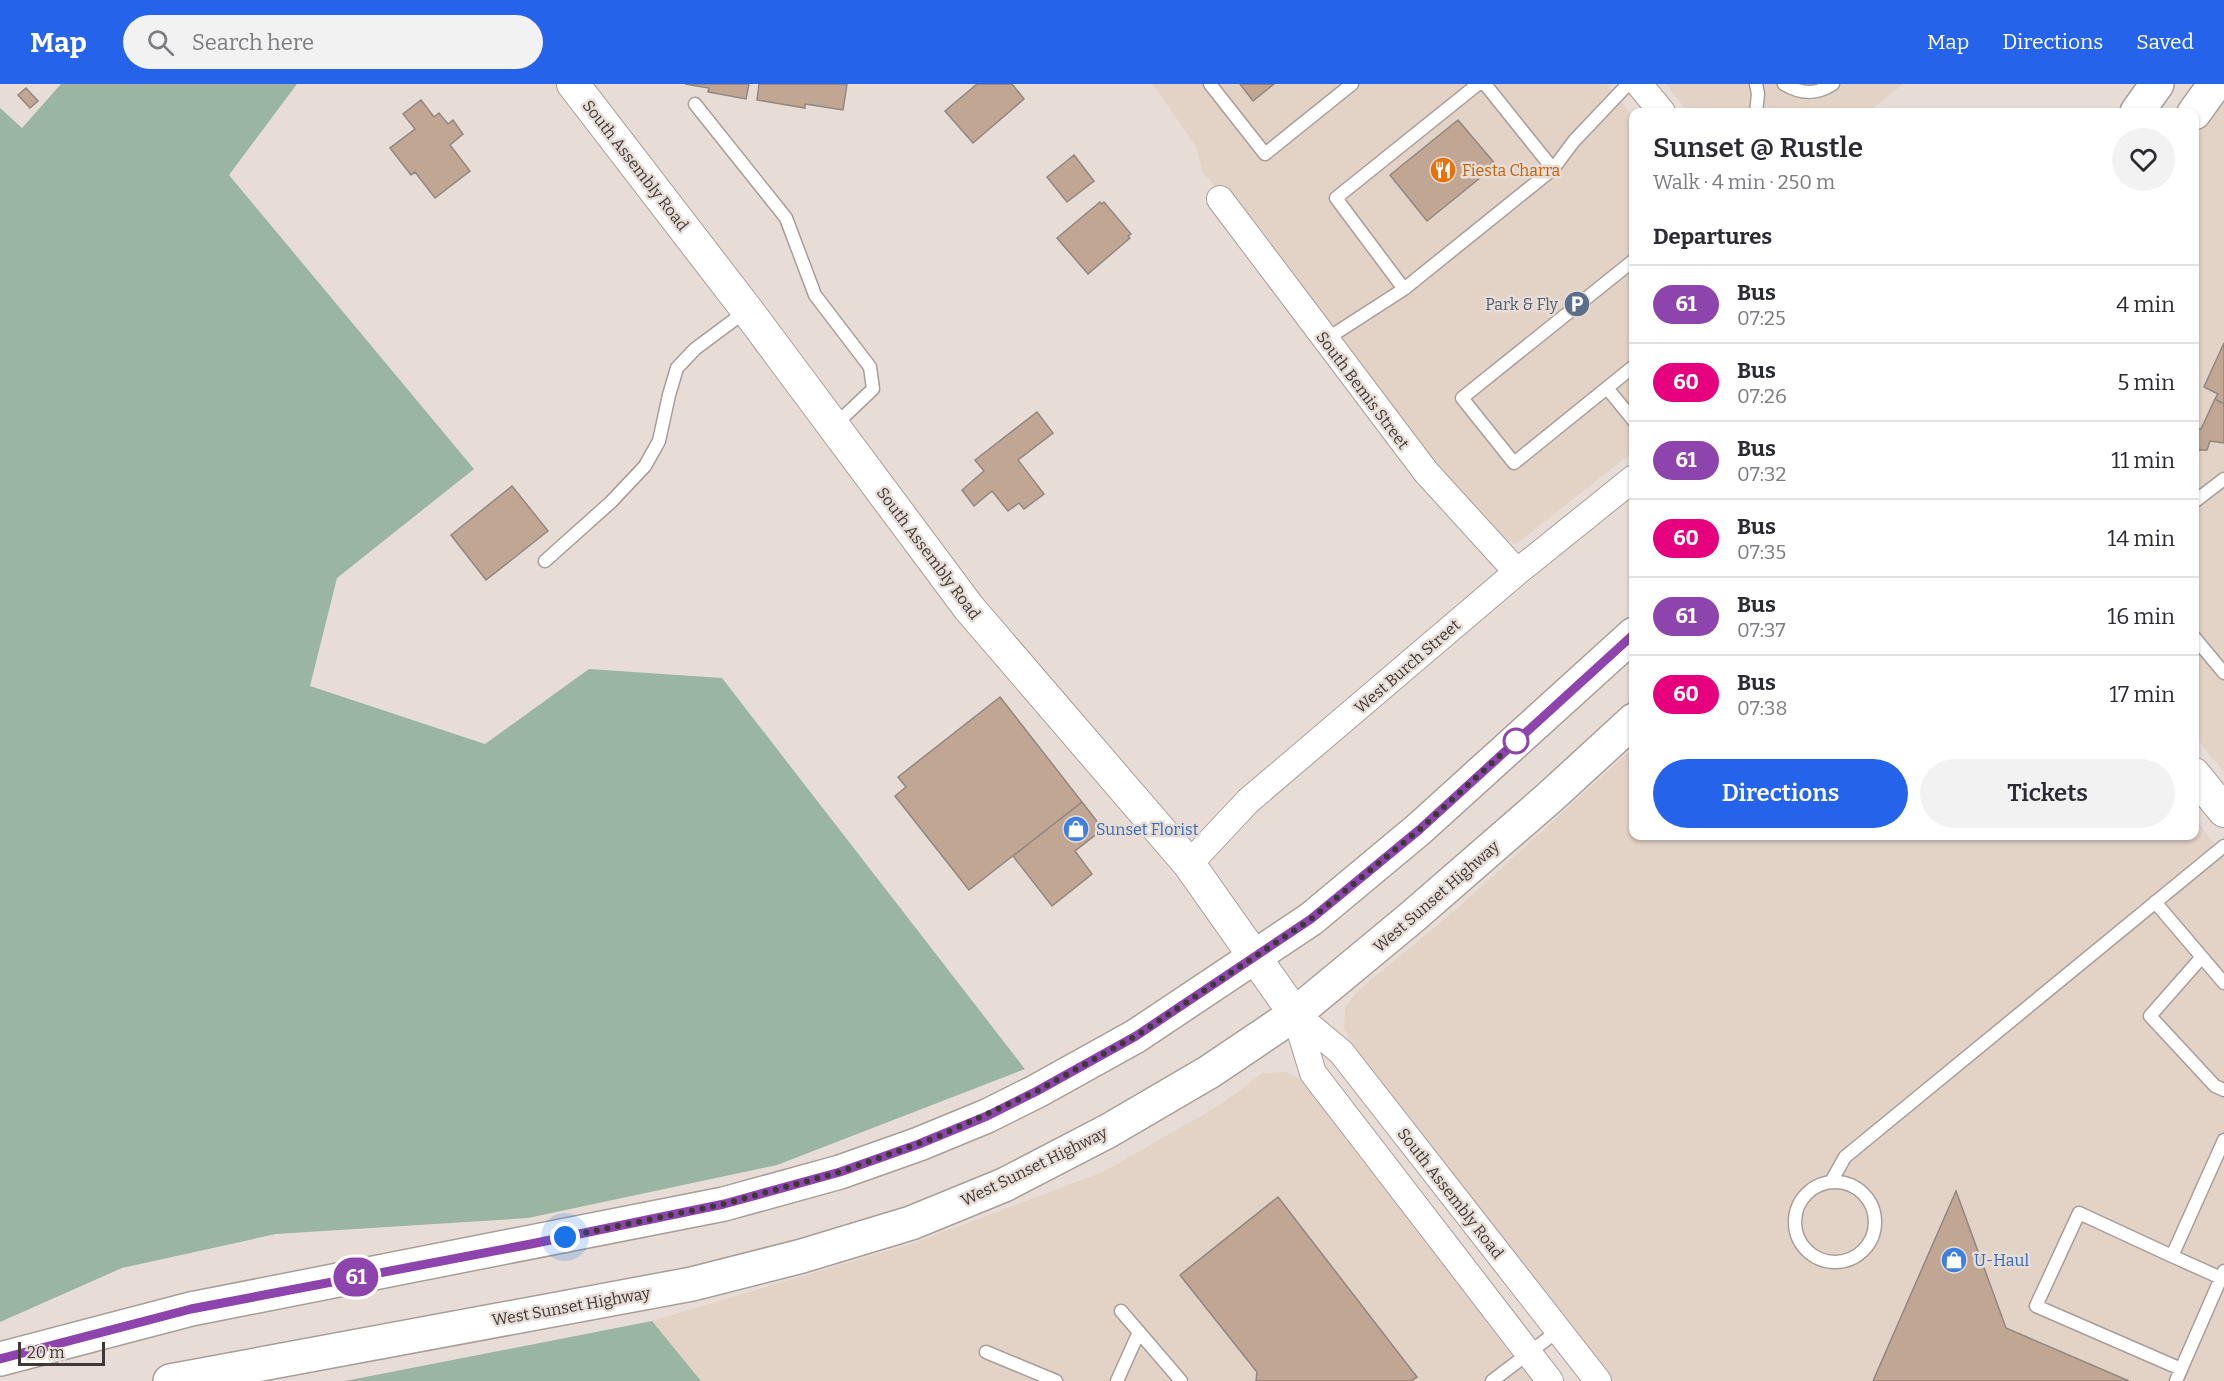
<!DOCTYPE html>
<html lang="en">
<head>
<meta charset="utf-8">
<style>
	body { margin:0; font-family:Bitter,serif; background:#f2f2f3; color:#2b2b33; height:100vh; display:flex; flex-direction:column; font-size:22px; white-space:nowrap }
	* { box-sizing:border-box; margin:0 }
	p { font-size:20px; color:#7c7c81 }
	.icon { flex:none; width:33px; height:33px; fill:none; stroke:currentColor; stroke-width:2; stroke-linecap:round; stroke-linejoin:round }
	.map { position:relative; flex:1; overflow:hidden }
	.details { position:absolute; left:1629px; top:24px; width:570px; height:732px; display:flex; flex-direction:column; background:#fff; border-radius:12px; box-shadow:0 2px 4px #0004 }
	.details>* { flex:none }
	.badge { padding:0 12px; border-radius:20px; font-size:21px; line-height:39px }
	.scale { position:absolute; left:18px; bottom:15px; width:87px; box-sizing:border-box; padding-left:6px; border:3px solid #3e3937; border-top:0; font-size:16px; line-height:21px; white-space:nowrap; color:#3e3937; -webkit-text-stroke:4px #e7ddd6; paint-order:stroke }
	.you { position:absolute; width:30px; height:30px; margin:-15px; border:4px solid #fff; border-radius:50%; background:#1a73e8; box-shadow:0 0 0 9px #1a73e833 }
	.map>.badge { position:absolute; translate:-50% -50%; box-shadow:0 0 0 3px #fff }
	h2 { padding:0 24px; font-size:22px; line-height:54px }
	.round { display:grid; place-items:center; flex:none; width:63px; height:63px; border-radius:32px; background:#f2f2f3 }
	.headline { display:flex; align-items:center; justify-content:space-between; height:102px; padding:0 24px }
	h1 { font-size:28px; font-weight:600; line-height:45px }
	.primary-button { display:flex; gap:12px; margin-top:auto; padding:12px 24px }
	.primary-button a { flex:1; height:69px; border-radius:36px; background:#2563eb; color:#fff; font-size:24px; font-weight:600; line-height:69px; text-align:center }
	.primary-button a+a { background:#f2f2f3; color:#2b2b33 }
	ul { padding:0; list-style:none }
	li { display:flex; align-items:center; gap:18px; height:78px; padding:0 24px; border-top:2px solid #e1e1e2 }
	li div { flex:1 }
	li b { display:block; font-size:22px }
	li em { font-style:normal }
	li .badge { min-width:66px; font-weight:700; text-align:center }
	header { display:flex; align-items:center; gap:36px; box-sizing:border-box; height:84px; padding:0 30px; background:#2563eb; color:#fff }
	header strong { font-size:28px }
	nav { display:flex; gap:33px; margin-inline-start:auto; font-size:21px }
	.search { width:420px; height:54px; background:#f2f2f3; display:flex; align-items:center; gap:15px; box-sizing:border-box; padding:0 21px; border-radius:33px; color:#7c7c81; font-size:22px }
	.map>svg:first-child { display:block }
	.built { fill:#e3d2c6 }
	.green { fill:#9ab5a2 }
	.building { fill:#c1a694; stroke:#908780; stroke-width:1.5 }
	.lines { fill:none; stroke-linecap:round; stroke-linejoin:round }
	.service-casing { stroke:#a89e98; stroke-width:15 }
	.minor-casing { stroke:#a89e98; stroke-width:28 }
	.tertiary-casing { stroke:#a89e98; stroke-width:34 }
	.primary-casing { stroke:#a89e98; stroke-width:36 }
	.service { stroke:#fff; stroke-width:12 }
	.minor { stroke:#fff; stroke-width:26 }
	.tertiary { stroke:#fff; stroke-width:32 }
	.primary { stroke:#fff; stroke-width:33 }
	.line-casing { stroke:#fff; stroke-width:14 }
	.line { stroke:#8e44ad; stroke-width:9 }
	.walk { stroke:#3e3937; stroke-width:6; stroke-dasharray:0 10.8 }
	.stop-dot { fill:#fff; stroke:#8e44ad; stroke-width:3 }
	.labels { text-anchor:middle; stroke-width:5; stroke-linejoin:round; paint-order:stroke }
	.street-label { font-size:16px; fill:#3e3937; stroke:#e7ddd6 }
	.food-label { font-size:16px; fill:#c56008; stroke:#e7ddd6; text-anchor:start }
	.service-label { font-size:16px; fill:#4e5e75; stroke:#e7ddd6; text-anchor:end }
	.shop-label { font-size:16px; fill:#366cbe; stroke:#e7ddd6; text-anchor:start }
</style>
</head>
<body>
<header>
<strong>Map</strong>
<div class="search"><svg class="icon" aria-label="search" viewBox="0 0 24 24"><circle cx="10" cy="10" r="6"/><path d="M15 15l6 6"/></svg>Search here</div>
<nav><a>Map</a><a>Directions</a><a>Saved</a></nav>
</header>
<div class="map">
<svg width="2224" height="1297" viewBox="0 0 2224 1297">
	<rect width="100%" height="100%" fill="#e7ddd6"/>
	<path class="built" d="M1153 0H1607L1633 33V368L1516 460 1502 455 1486 440 1365 298 1324 230 1286 182 1203 89 1196 63Z
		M1666 0H1903L1868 28H1688Z
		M2224 11V688L2194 651V58Z
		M1633 664 1634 752H2194L2195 735 2224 772V1297H1609L1356 966 1344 945 1345 923 1360 905 1458 824Z
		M1286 988 1303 997 1533 1297H701L652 1237 914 1159 1103 1088 1220 1021 1263 989Z"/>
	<path class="green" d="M61 0H297L229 91 474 385 337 494 310 602 485 660 589 585 722 594 1025 985 777 1081 528 1134 276 1150 122 1184 0 1238V24L22 44Z
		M652 1237 701 1297H345Z"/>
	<path class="building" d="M685 0H749L746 15 708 8 709 4Z
		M759 0H847L843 26 805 20V24L757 16Z
		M977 0H1012L1024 15 973 59 945 27Z
		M1240 0H1274L1253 17Z
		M26 4 38 17 30 24 18 11Z
		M421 16 434 33 439 29 448 40 453 36 463 50 450 61 470 87 435 114 415 88 411 91 390 64 415 45 403 30Z
		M1458 36 1496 81 1427 137 1390 91Z
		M1074 71 1094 97 1067 118 1047 93Z
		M1100 118 1102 120 1104 118 1131 150 1128 152 1130 154 1088 190 1057 154Z
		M2224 259V320L2215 315 2218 310 2204 303Z
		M2215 315 2224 320V359L2210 357 2207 366H2194V345H2201Z
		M1037 328 1053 349 1018 376 1044 410 1024 425 1019 419 1008 427 992 407 974 422 962 406 984 387 975 376Z
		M512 402 548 447 486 496 451 451Z
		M1000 613 1082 718 969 806 895 712 906 703 898 693Z
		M1082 718 1103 745 1075 767 1092 790 1052 822 1013 772Z
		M1956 1107 2006 1244 2129 1297H1873Z
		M1278 1113 1417 1293 1411 1297H1256L1257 1288 1180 1191Z"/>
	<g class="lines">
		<defs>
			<path id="service" d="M1210 0 1265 70 1352 0
				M1485 0 1553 85
				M1784 0C1801 10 1816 11 1833 0
				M695 20 786 134 815 211 870 283 873 305 835 341
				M1756 28 1758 10 1756 0
				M1634 176 1462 314 1514 379 1634 282
				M1404 205 1336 114 1478 0
				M1325 256 1404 205 1553 85 1574 57 1628 0
				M1607 304 1634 337
				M2194 418 2224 395
				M545 477 611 418 645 382 659 357 669 311 677 284 695 265 746 227
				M2194 553 2224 589
				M2155 818 2224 899
				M2201 874 2150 932 2215 1002 2224 1006
				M1831 1098 1845 1073 2224 762
				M1795 1138a40 40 0 1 1 80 0a40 40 0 1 1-80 0Z
				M2172 1172 2221 1194
				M1121 1227 1181 1297
				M986 1268 1056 1297
				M2181 1285 2036 1222 2079 1129 2172 1172 2224 1056
				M1117 1297 1139 1248
				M1492 1297 1559 1246
				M2176 1297 2224 1187"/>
			<path id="minor" d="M1639 0 1662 28
				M1220 115 1426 388 1517 488
				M1189 780 1248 717 1517 488 1634 394
				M1295 930 1341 968 1598 1297
				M1295 930 1313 989 1550 1297"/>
			<path id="tertiary" d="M573 0 747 226 969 524 1189 780 1295 930
				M2194 690 2224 727"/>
			<path id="primary" d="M2137 28 2157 0
				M2194 29 2215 0
				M0 1275 191 1225 724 1120 840 1088 919 1060 987 1032 1037 1007 1136 952 1311 835 1419 745 1634 550
				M170 1297 692 1200 802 1172 911 1139 1004 1101 1108 1047 1209 988 1295 930 1411 834 1549 714 1634 636"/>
		</defs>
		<use href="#service" class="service-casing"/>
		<use href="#minor" class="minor-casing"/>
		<use href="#tertiary" class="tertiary-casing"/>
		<use href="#primary" class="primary-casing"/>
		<use href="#service" class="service"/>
		<use href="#minor" class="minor"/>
		<use href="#tertiary" class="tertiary"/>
		<use href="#primary" class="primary"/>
	</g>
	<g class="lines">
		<defs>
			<path id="line" d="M0 1275 191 1225 531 1160 724 1120 840 1088 919 1060 987 1032 1037 1007 1136 952 1311 835 1419 746 1634 550"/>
		</defs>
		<use href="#line" class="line-casing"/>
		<use href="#line" class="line"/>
		<path class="walk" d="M565 1153 724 1120 840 1088 937 1053 1037 1007 1136 952 1311 835 1419 746 1516 657"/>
	</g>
	<defs>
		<symbol id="restaurant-disc" viewBox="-11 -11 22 22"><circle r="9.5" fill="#e8710a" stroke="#e7ddd6"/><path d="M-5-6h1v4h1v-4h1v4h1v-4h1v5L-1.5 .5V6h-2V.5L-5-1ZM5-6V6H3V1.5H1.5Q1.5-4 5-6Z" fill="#fff"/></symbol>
		<symbol id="parking-disc" viewBox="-11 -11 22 22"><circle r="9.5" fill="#5c6f8a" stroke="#e7ddd6"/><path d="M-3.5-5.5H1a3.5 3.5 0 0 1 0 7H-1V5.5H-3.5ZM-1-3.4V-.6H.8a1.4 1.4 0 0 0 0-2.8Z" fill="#fff"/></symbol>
		<symbol id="shop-disc" viewBox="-11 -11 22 22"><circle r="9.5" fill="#3f7fe0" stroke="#e7ddd6"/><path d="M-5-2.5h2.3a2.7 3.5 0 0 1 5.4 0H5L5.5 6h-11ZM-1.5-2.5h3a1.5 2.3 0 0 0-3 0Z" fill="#fff"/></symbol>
	</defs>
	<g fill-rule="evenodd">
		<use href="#restaurant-disc" x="1428" y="71" width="30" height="30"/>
		<use href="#parking-disc" x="1562" y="205" width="30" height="30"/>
		<use href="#shop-disc" x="1061" y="730" width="30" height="30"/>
		<use href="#shop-disc" x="1939" y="1161" width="30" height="30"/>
	</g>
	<circle class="stop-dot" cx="1516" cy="657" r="12"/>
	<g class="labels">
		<g class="street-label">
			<text transform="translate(636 81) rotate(52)" y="6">South Assembly Road</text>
			<text transform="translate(1363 306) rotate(53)" y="6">South Bemis Street</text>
			<text transform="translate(929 469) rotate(53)" y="6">South Assembly Road</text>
			<text transform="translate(1407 582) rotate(-41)" y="6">West Burch Street</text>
			<text transform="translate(1436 812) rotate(-41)" y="6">West Sunset Highway</text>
			<text transform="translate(1034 1082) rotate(-26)" y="6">West Sunset Highway</text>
			<text transform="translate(1451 1109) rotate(52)" y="6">South Assembly Road</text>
			<text transform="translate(571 1222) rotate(-10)" y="6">West Sunset Highway</text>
		</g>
		<g class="food-label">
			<text x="1462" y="92">Fiesta Charra</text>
		</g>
		<g class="service-label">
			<text x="1558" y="226">Park &amp; Fly</text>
		</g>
		<g class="shop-label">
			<text x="1096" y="751">Sunset Florist</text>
			<text x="1974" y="1182">U-Haul</text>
		</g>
	</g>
</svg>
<div class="scale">20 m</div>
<div class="you" style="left:565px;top:1153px"></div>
<b class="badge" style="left:356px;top:1193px;background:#8e44ad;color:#fff">61</b>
<section class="details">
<div class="headline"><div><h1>Sunset @ Rustle</h1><p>Walk · 4 min · 250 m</p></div><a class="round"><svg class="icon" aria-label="heart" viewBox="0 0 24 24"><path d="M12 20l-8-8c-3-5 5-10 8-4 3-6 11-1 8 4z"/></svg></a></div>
<h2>Departures</h2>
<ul>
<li><span class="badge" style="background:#8e44ad;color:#fff">61</span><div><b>Bus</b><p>07:25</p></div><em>4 min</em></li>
<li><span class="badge" style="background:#e6007e;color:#fff">60</span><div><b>Bus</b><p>07:26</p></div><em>5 min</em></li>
<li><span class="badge" style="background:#8e44ad;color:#fff">61</span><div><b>Bus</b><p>07:32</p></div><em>11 min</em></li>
<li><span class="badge" style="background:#e6007e;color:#fff">60</span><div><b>Bus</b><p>07:35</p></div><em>14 min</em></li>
<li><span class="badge" style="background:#8e44ad;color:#fff">61</span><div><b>Bus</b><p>07:37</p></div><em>16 min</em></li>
<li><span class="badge" style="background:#e6007e;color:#fff">60</span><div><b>Bus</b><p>07:38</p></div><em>17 min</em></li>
</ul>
<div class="primary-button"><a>Directions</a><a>Tickets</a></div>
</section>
</div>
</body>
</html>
